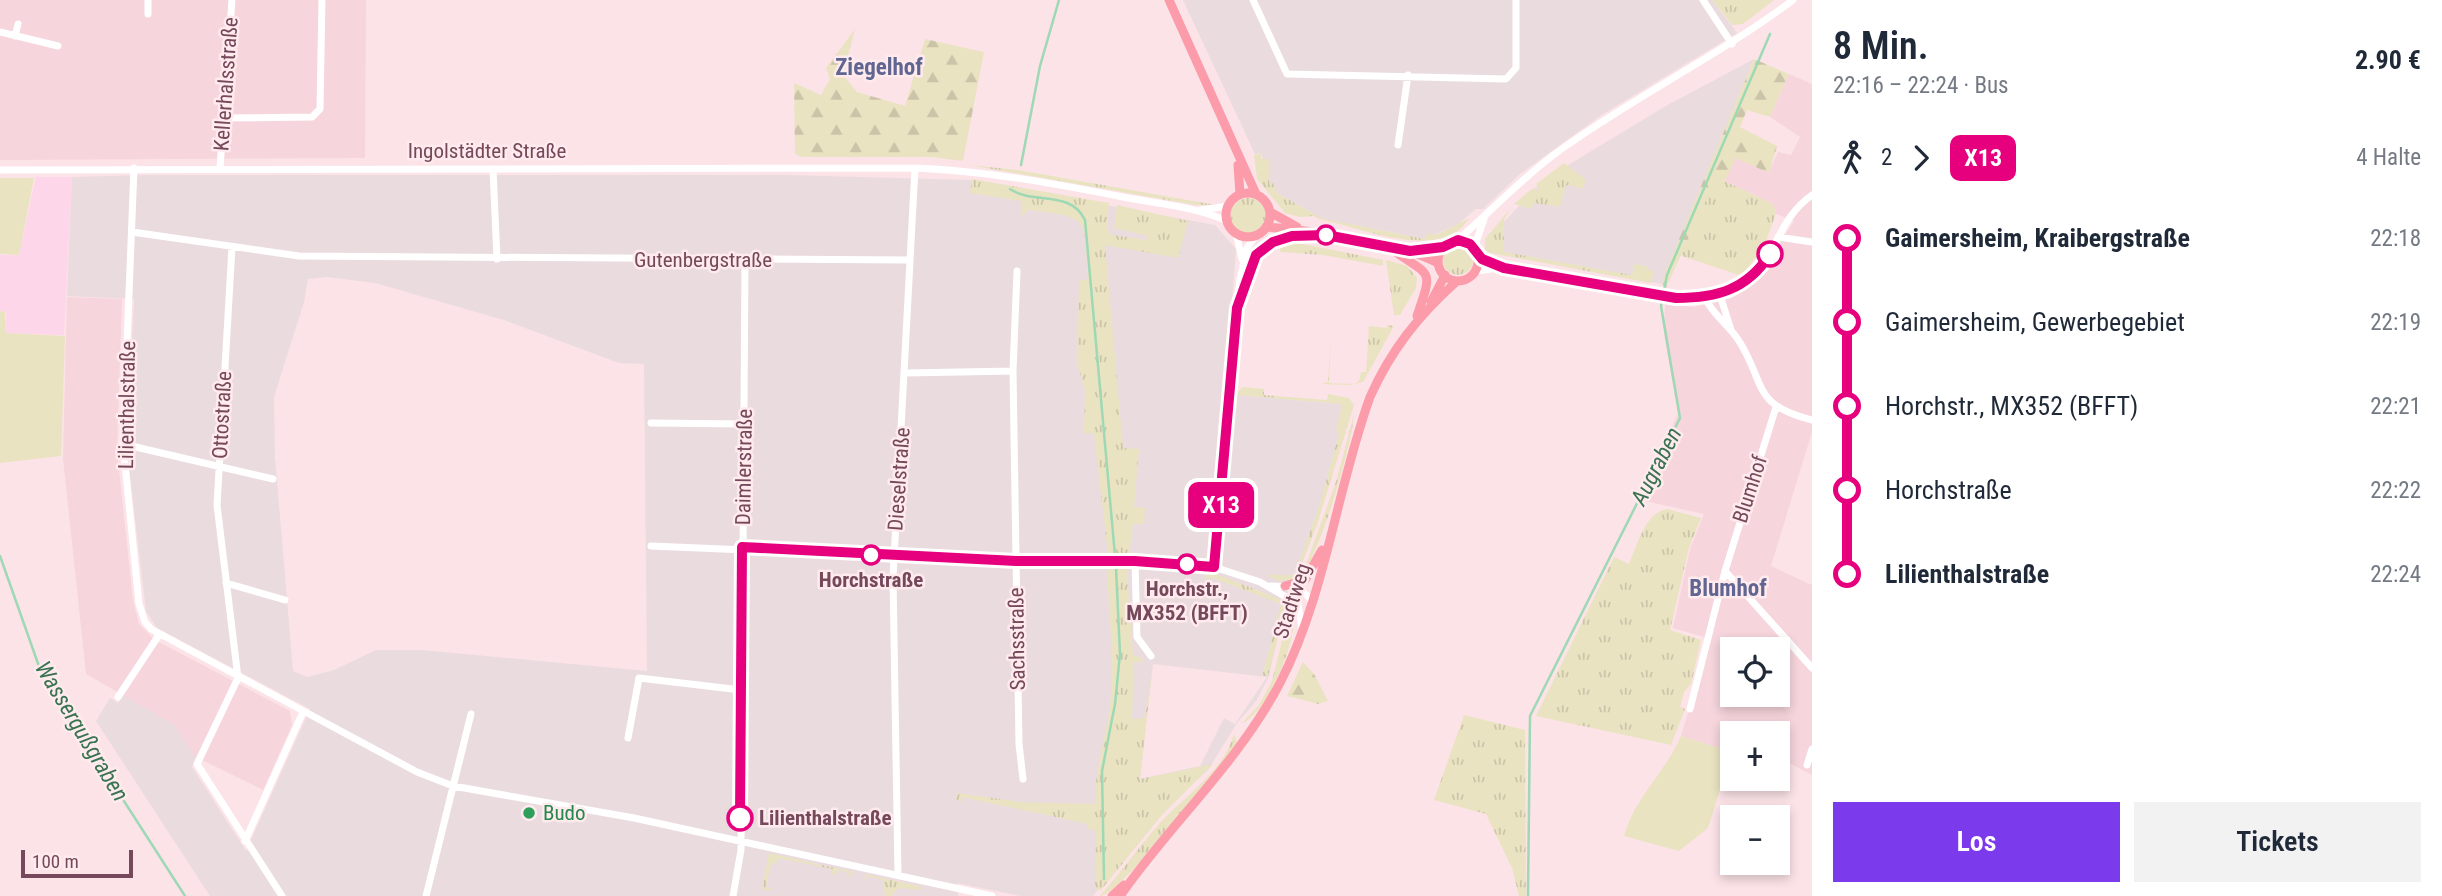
<!DOCTYPE html>
<html lang="de">
<head>
<meta charset="utf-8">
<style>
	body { margin:0; font-family:"Roboto Condensed",sans-serif; background:#f2f2f3; color:#1f2937; height:100vh; display:flex; flex-direction:column; font-size:26px; white-space:nowrap }
	* { box-sizing:border-box; margin:0 }
	p { font-size:23px; color:#747a83 }
	.icon { flex:none; width:38px; height:38px; fill:none; stroke:currentColor; stroke-width:2; stroke-linecap:round; stroke-linejoin:round }
	.map { position:relative; flex:1; overflow:hidden }
	.side { display:flex; flex-direction:column; background:#fff; width:630px }
	.side>* { flex:none }
	.badge { padding:0 14px; border-radius:10px; font-size:24px; line-height:46px }
	.tools { position:absolute; left:1720px; top:637px; display:grid; gap:14px }
	.tools a { display:grid; place-items:center; width:70px; height:70px; border-radius:0px; background:#fff; box-shadow:0 4px 10px #0003; font-size:35px }
	.scale { position:absolute; left:21px; bottom:18px; width:112px; box-sizing:border-box; padding-left:7px; border:4px solid #75495b; border-top:0; font-size:19px; line-height:24px; white-space:nowrap; color:#75495b; -webkit-text-stroke:5px #ffeaed; paint-order:stroke }
	.map>.badge { position:absolute; translate:-50% -50%; box-shadow:0 0 0 4px #fff }
	.legs { display:flex; align-items:center; gap:10px; height:77px; padding:0 21px; font-size:23px }
	.legs p { margin-inline-start:auto }
	.overview { display:flex; align-items:center; justify-content:space-between; height:119px; padding:0 21px }
	h1 { font-size:38px; font-weight:600; line-height:52px }
	.cta { display:flex; gap:14px; margin-top:auto; padding:14px 21px }
	.cta a { flex:1; height:80px; border-radius:0px; background:#7c3aed; color:#fff; font-size:28px; font-weight:600; line-height:80px; text-align:center }
	.cta a+a { background:#f2f2f3; color:#1f2937 }
	ul { padding:0 21px; list-style:none }
	li { display:flex; align-items:center; gap:24px; height:84px; font-size:26px }
	li i { display:grid; place-items:center; width:10px; height:100%; margin:0 9px; background:currentColor }
	li i::after { content:''; width:18px; height:18px; margin:-9px; border:5px solid; border-radius:50%; background:#fff }
	li p { margin-inline-start:auto }
	li:first-child i { background:linear-gradient(#0000 50%,currentColor 0) }
	li:last-child i { background:linear-gradient(currentColor 50%,#0000 0) }
	main { display:flex; flex:1; min-height:0 }
	.map>svg:first-child { display:block }
	.residential { fill:#f6d5dc; fill-rule:evenodd }
	.commercial { fill:#fdd7e9 }
	.industrial { fill:#eadbdf; fill-rule:evenodd }
	.grass { fill:url(#grass-tufts) }
	.forest { fill:url(#forest-firs) }
	.green { fill:#eae3c2 }
	.lines { fill:none; stroke-linecap:round; stroke-linejoin:round }
	.stream { stroke:#9ed8b4; stroke-width:2.5 }
	.minor { stroke:#fff; stroke-width:7 }
	.major { stroke:#fc9ba9; stroke-width:9 }
	.line-1-casing { stroke:#fff; stroke-width:16 }
	.line-1 { stroke:#e6007e; stroke-width:10 }
	.stop-1-dot { fill:#fff; stroke:#e6007e; stroke-width:3.5 }
	.leisure-dot { fill:#2e9e5b; stroke:#ffeaed; stroke-width:2.5 }
	.labels { text-anchor:middle; stroke-width:5; stroke-linejoin:round; paint-order:stroke }
	.street-label { font-size:21px; fill:#75495b; stroke:#ffeaed }
	.stop-label { font-size:21px; font-weight:bold; fill:#75495b; stroke:#ffeaed }
	.leisure-label { font-size:21px; fill:#27864d; stroke:#ffeaed; text-anchor:start }
	.neighbourhood-label { font-size:23px; font-weight:bold; fill:#606691; stroke:#ffeaed }
	.water-label { font-size:23px; font-style:italic; fill:#3a7351; stroke:#ffeaed }
</style>
</head>
<body>
<main>
<div class="map">
<svg width="1812" height="896" viewBox="0 0 1812 896">
	<defs>
		<pattern id="grass-tufts" width="24" height="20" patternUnits="userSpaceOnUse" patternTransform="scale(1.75)"><rect width="24" height="20" fill="#eae3c2"/><path d="M3 7l-1-3M5 7V3M7 7l1-3M15 17l-1-3M17 17v-4M19 17l1-3" fill="none" stroke="#ccc4a9"/></pattern>
		<pattern id="forest-firs" width="22" height="20" patternUnits="userSpaceOnUse" patternTransform="scale(1.75)"><rect width="22" height="20" fill="#eae3c2"/><path d="M5 1l3.5 6h-7zM16 11l3.5 6h-7z" fill="#ccc4a9"/></pattern>
	</defs>
	<rect width="100%" height="100%" fill="#fce3e7"/>
	<path class="residential" d="M0 0H366L365 158 0 160Z
		M1789 74 1812 84V432L1771 566 1812 585V775L1778 757V733H1732V752L1681 736 1711 639 1673 628 1690 549 1704 514 1636 499 1678 414 1664 334 1665 303 1694 307 1732 298 1757 279 1794 221 1776 214 1773 204 1725 181 1736 157 1769 172 1778 152 1791 155 1800 137 1770 117ZM1732 649H1778V695H1732Z
		M67 297 122 299 117 450 133 601 139 624 155 640 290 711 292 725 263 790 194 756 174 725 86 674 63 459Z"/>
	<path class="commercial" d="M36 177H72L64 335 5 333 6 312 0 311V255H19Z"/>
	<path class="industrial" d="M1183 0H1712L1737 33 1603 114 1520 174 1483 209H1476L1458 224 1425 239 1320 218 1277 193 1269 183 1261 153 1255 154Z
		M1754 59 1662 284 1493 252 1487 240 1542 181 1664 107Z
		M148 175H786L970 180 1215 225 1236 249 1225 394 1342 404 1347 414 1318 521 1300 569 1290 582 1269 676 1257 700 1237 723 1208 770 1159 813 1093 896H1020L957 883 958 896H210L96 721 110 698 118 703 123 695 174 725 196 757 192 767 246 851 310 709 157 628 146 611 127 451 134 299 67 296 72 177ZM327 277 375 283 504 320 619 363 644 364 647 671 421 650H376L334 670 307 677 293 671 275 457 274 397 304 302 308 279ZM1153 664 1267 677 1235 724 1224 718 1200 766 1140 779Z"/>
	<path class="grass" d="M1712 0H1774L1743 24 1732 25Z
		M1261 153V159H1269V183H1273L1277 193 1321 218 1424 239 1427 234H1438L1469 218C1443 264 1359 227 1319 219L1314 216 1300 217 1285 213 1257 179 1254 155Z
		M1564 163 1585 179 1584 189 1566 185 1560 207 1534 203 1531 209 1514 204 1533 188 1536 191 1539 188 1536 184Z
		M969 165 1018 170 1216 205H1195Z
		M1716 177 1773 204 1776 214 1760 257 1755 258 1742 276 1679 255Z
		M972 179 1109 203 1107 229 1111 235 1148 240V236L1114 228 1117 205 1188 221 1178 258 1105 245 1123 448 1139 449 1134 507 1145 508 1144 524H1133L1129 554H1108L1094 434 1084 433 1085 391 1077 363 1079 280H1087C1086 218 1090 217 1028 210L1022 217V201L970 193Z
		M1230 216a18 18 0 1 1 36 0a18 18 0 1 1-36 0Z
		M1510 209 1504 220V252L1632 275 1634 264 1646 266 1654 273 1651 283 1490 253 1485 250V239Z
		M1293 242 1383 260V266L1323 255 1280 252 1281 244Z
		M1443 260a15 15 0 1 1 30 0a15 15 0 1 1-30 0Z
		M1494 258 1646 286 1633 287 1493 261Z
		M1386 260 1407 266 1417 278 1416 288 1400 315H1394Z
		M1387 325 1394 326 1363 382 1350 385 1322 384 1328 382 1331 336 1329 383 1354 384 1359 381 1361 372H1366L1369 326 1387 328Z
		M1243 387 1264 389V395L1327 400 1328 394 1349 398 1354 405 1317 525 1295 580 1279 581 1266 575H1294L1318 510 1339 434 1336 430 1342 404 1235 395Z
		M1354 414C1353 443 1320 553 1302 575L1336 482Z
		M1667 509 1701 518 1689 548 1670 630 1701 640 1691 684 1684 692 1680 707 1685 709 1671 745 1536 716 1614 557 1629 564C1637 546 1645 512 1667 509Z
		M1115 566H1130L1133 569 1127 570 1133 655 1142 658 1143 662H1134L1132 719 1145 718 1153 664 1140 779 1213 764 1162 815 1101 890 1095 889 1096 831 1088 829V824L962 797V802L956 800 957 793 1021 802 1095 804C1094 768 1108 733 1111 696 1113 656 1110 613 1107 571Z
		M1206 570 1287 602 1268 676H1262L1281 604 1210 577 1207 601Z
		M1291 604C1305 627 1267 715 1242 723L1259 705 1272 681Z
		M1464 715 1525 730 1526 896H1519L1512 868 1486 814 1434 800Z
		M1234 734 1237 743C1221 766 1120 896 1100 896 1120 873 1138 848 1159 824 1185 795 1222 774 1234 734Z
		M769 853 853 872 851 879 849 873 836 870 835 875H832V869L778 858 777 863H771L766 887 771 888 769 896V890L762 889Z
		M865 874 919 886 921 890 898 888 891 896H885L883 880 867 876 864 881Z"/>
	<path class="forest" d="M855 29 843 75 857 92 905 106 925 39 984 52 963 161 931 157H802L795 154 794 83 821 95 830 79 826 68Z
		M1754 59 1789 74 1770 117 1747 110 1740 127 1777 146 1769 173 1736 158 1725 181 1716 178 1666 288 1662 284 1665 273Z
		M1303 662 1314 674 1328 701 1318 704 1287 696Z"/>
	<path class="green" d="M0 178H34L19 255 0 254Z
		M0 311 5 312V333L65 336 61 456 0 463Z
		M1681 736 1732 752 1708 828 1679 851 1624 836C1636 795 1665 773 1681 736Z"/>
	<g class="lines">
		<path class="stream" d="M1021 165 1040 66 1059 0
			M1010 189C1033 205 1070 189 1085 220L1115 556
			M0 556 41 672 185 896
			M1104 879 1102 771 1115 704 1120 654 1116 568
			M1528 896 1530 716 1680 418 1661 306 1667 275 1770 34"/>
		<path class="minor" d="M1253 0 1287 74 1506 79 1516 68V0
			M1703 0 1732 44
			M148 14V0
			M0 32 58 46
			M15 36 18 24
			M223 118 312 117 320 109 322 0
			M1398 145 1408 75
			M134 168 123 444 139 604 145 622 151 629 417 772 453 786 634 818 992 896
			M220 168 232 0
			M493 169 497 259
			M0 170 915 168C987 171 1057 184 1128 198 1161 204 1196 207 1227 221
			M1201 210 1228 206
			M132 232 299 256 910 260
			M1236 233 1242 259
			M1778 237 1812 242
			M1458 240C1493 209 1525 175 1563 148 1637 95 1720 55 1793 0
			M232 247 217 505 238 678 197 764 282 896
			M1474 248 1484 219
			M1478 255C1503 277 1670 301 1706 298 1719 297 1730 291 1741 285 1778 261 1775 221 1812 195
			M1017 271 1013 371 1019 744 1023 779
			M1476 271 1499 268
			M1720 295 1731 330
			M1242 298C1251 271 1254 241 1289 236 1300 235 1311 238 1322 236
			M1705 298C1713 315 1729 325 1739 341 1766 383 1751 405 1812 420
			M906 373 1013 371
			M651 423 744 424
			M123 444 273 479
			M651 546 1016 561 1179 563 1214 567 1260 582 1298 604 1302 629
			M1135 561 1137 637 1151 656
			M1214 567 1240 279 1247 248 1256 235
			M1725 571 1812 668
			M226 583 285 600
			M1270 586C1284 586 1306 587 1312 603
			M118 697 159 635
			M1690 709 1725 571 1776 407
			M628 738 639 678 741 690
			M1807 765 1812 749
			M245 841 303 712
			M898 875 893 577 915 168
			M426 896 471 714
			M733 896 741 850 745 261"/>
		<path class="major" d="M1169 0 1256 194
			M1238 165 1240 194
			M1226 215a22 22 0 1 1 44 0a22 22 0 1 1-44 0Z
			M1270 212 1297 227
			M1266 227C1320 232 1390 239 1438 263
			M1438 261a20 20 0 1 1 40 0a20 20 0 1 1-40 0Z
			M1414 250 1443 247
			M1394 251C1432 277 1433 269 1417 316
			M1431 302 1445 275
			M1285 586 1305 580 1322 550
			M1112 896 1124 885
			M1120 896C1171 823 1238 763 1280 683 1326 594 1336 491 1370 397 1391 350 1418 316 1457 281"/>
	</g>
	<g class="lines">
		<defs>
			<path id="line-1" d="M740 818 742 547 1016 561H1135L1214 567 1237 308 1256 255 1273 242 1292 236 1326 235 1410 251 1443 247 1458 240 1470 244 1482 259 1504 268 1676 298C1716 298 1747 290 1770 254"/>
		</defs>
		<use href="#line-1" class="line-1-casing"/>
		<use href="#line-1" class="line-1"/>
	</g>
	<g class="stop-1-dot">
		<circle cx="1326" cy="235" r="9"/>
		<circle cx="1770" cy="254" r="12"/>
		<circle cx="871" cy="555" r="9"/>
		<circle cx="1187" cy="564" r="9"/>
		<circle cx="740" cy="818" r="12"/>
	</g>
	<circle class="leisure-dot" cx="529" cy="813" r="7"/>
	<g class="labels">
		<g class="street-label">
			<text transform="translate(226 84) rotate(-86)" y="7">Kellerhalsstraße</text>
			<text x="487" y="158">Ingolstädter Straße</text>
			<text x="703" y="267">Gutenbergstraße</text>
			<text transform="translate(127 405) rotate(-89)" y="7">Lilienthalstraße</text>
			<text transform="translate(222 415) rotate(-87)" y="7">Ottostraße</text>
			<text transform="translate(744 467) rotate(-89)" y="7">Daimlerstraße</text>
			<text transform="translate(899 479) rotate(-86)" y="7">Dieselstraße</text>
			<text transform="translate(1750 489) rotate(-72)" y="7">Blumhof</text>
			<text transform="translate(1292 601) rotate(-72)" y="7">Stadtweg</text>
			<text transform="translate(1017 639) rotate(-91)" y="7">Sachsstraße</text>
		</g>
		<g class="stop-label">
			<text x="871" y="587">Horchstraße</text>
			<text x="1187" y="596">Horchstr.,<tspan x="1187" dy="24">MX352 (BFFT)</tspan></text>
			<text x="759" y="825" text-anchor="start">Lilienthalstraße</text>
		</g>
		<g class="leisure-label">
			<text x="543" y="820">Budo</text>
		</g>
		<g class="neighbourhood-label">
			<text x="879" y="75">Ziegelhof</text>
			<text x="1728" y="596">Blumhof</text>
		</g>
		<g class="water-label">
			<text transform="translate(1656 466) rotate(-63)" y="8">Augraben</text>
			<text transform="translate(82 731) rotate(59)" y="8">Wassergußgraben</text>
		</g>
	</g>
</svg>
<div class="tools">
<a><svg class="icon" aria-label="locate" viewBox="0 0 24 24"><circle cx="12" cy="12" r="6"/><path d="M12 2v4M12 18v4M2 12h4M18 12h4"/></svg></a>
<a>+</a>
<a>−</a>
</div>
<div class="scale">100 m</div>
<b class="badge" style="left:1221px;top:505px;background:#e6007e;color:#fff">X13</b>
</div>
<section class="side">
<div class="overview"><div><h1>8 Min.</h1><p>22:16 – 22:24 · Bus</p></div><b>2.90 €</b></div>
<div class="legs"><svg class="icon" aria-label="walk" viewBox="0 0 24 24"><circle cx="13" cy="4" r="2"/><path d="M13 8l-2 6 4 7M11 14l-3 7M7 12l3-4h3l4 4"/></svg>2<svg class="icon" aria-label="forward" viewBox="0 0 24 24"><path d="M9 5l7 7-7 7"/></svg><b class="badge" style="background:#e6007e;color:#fff">X13</b><p>4 Halte</p></div>
<ul>
<li><i style="color:#e6007e"></i><b>Gaimersheim, Kraibergstraße</b><p>22:18</p></li>
<li><i style="color:#e6007e"></i><span>Gaimersheim, Gewerbegebiet</span><p>22:19</p></li>
<li><i style="color:#e6007e"></i><span>Horchstr., MX352 (BFFT)</span><p>22:21</p></li>
<li><i style="color:#e6007e"></i><span>Horchstraße</span><p>22:22</p></li>
<li><i style="color:#e6007e"></i><b>Lilienthalstraße</b><p>22:24</p></li>
</ul>
<div class="cta"><a>Los</a><a>Tickets</a></div>
</section>
</main>
</body>
</html>
